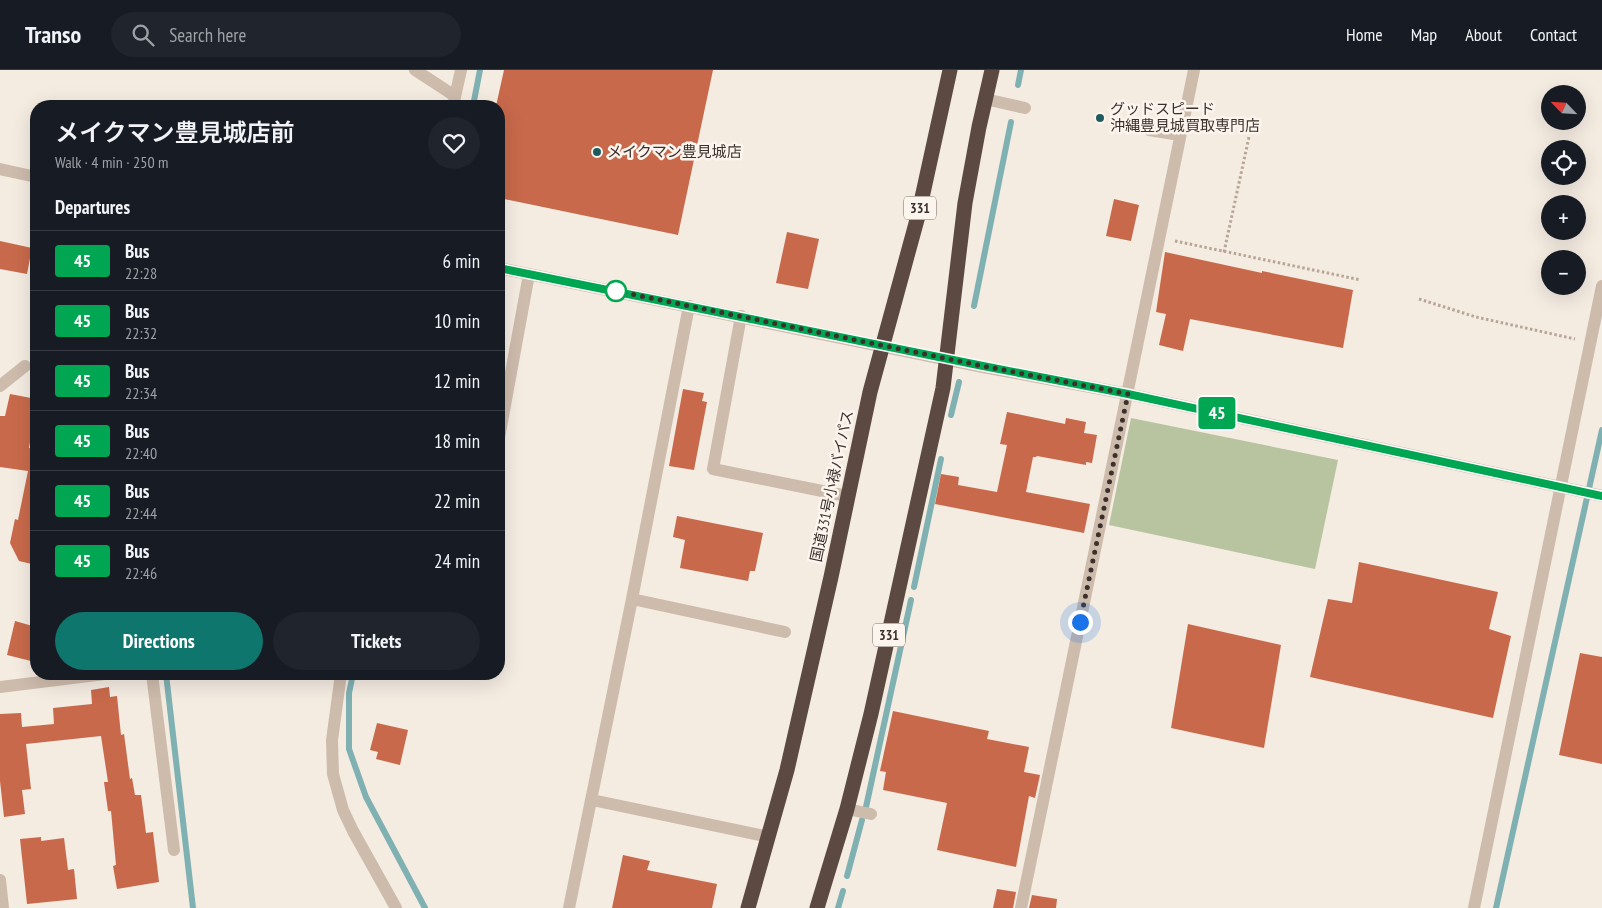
<!DOCTYPE html>
<html lang="en">
<head>
<meta charset="utf-8">
<style>
	body { margin:0; font-family:"PT Sans Narrow","Noto Sans JP",sans-serif; background:#20242c; color:#f1f3f6; height:100vh; display:flex; flex-direction:column; font-size:19px; white-space:nowrap }
	* { box-sizing:border-box; margin:0 }
	p { font-size:16px; color:#9ea1a6 }
	.icon { flex:none; width:28px; height:28px; fill:none; stroke:currentColor; stroke-width:2; stroke-linecap:round; stroke-linejoin:round }
	.map { position:relative; flex:1; overflow:hidden }
	.drawer { position:absolute; left:30px; top:30px; width:475px; height:580px; display:flex; flex-direction:column; background:#171b24; border-radius:20px; box-shadow:0 5px 20px #0002 }
	.drawer>* { flex:none }
	.badge { padding:0 10px; border-radius:4px; font-size:18px; line-height:32px }
	.needle { width:32px; rotate:295deg }
	.buttons { position:absolute; left:1541px; top:15px; display:grid; gap:10px }
	.buttons a { display:grid; place-items:center; width:45px; height:45px; border-radius:50%; background:#171b24; box-shadow:0 5px 20px #0002; font-size:25px }
	.you { position:absolute; width:25px; height:25px; margin:-12px; border:4px solid #fff; border-radius:50%; background:#1a73e8; box-shadow:0 0 0 8px #1a73e833 }
	.map>.badge { position:absolute; translate:-50% -50%; box-shadow:0 0 0 2px #fff }
	h2 { padding:0 25px; font-size:19px; line-height:45px }
	.round { display:grid; place-items:center; flex:none; width:52px; height:52px; border-radius:26px; background:#20242c }
	.head { display:flex; align-items:center; justify-content:space-between; height:85px; padding:0 25px }
	h1 { font-size:24px; font-weight:600; line-height:38px }
	.cta { display:flex; gap:10px; margin-top:auto; padding:10px 25px }
	.cta a { flex:1; height:58px; border-radius:30px; background:#0f766e; color:#fff; font-size:20px; font-weight:600; line-height:58px; text-align:center }
	.cta a+a { background:#20242c; color:#f1f3f6 }
	ul { padding:0; list-style:none }
	li { display:flex; align-items:center; gap:15px; height:60px; padding:0 25px; border-top:1px solid #363941 }
	li div { flex:1 }
	li b { display:block; font-size:19px }
	li em { font-style:normal }
	li .badge { min-width:55px; font-weight:700; text-align:center }
	header { display:flex; align-items:center; gap:30px; box-sizing:border-box; height:70px; padding:0 25px; background:#171b24; border-bottom:1px solid #363941 }
	header strong { font-size:24px }
	nav { display:flex; gap:28px; margin-inline-start:auto; font-size:18px }
	.search { width:350px; height:45px; background:#20242c; display:flex; align-items:center; gap:12px; box-sizing:border-box; padding:0 18px; border-radius:28px; color:#9ea1a6; font-size:19px }
	.map>svg:first-child { display:block }
	.green { fill:#b8c4a0 }
	.lines { fill:none; stroke-linecap:round; stroke-linejoin:round }
	.stream { stroke:#7fb0b2; stroke-width:6 }
	.building { fill:#c8694b }
	.path { stroke:#b9a596; stroke-width:3; stroke-dasharray:2.5 2.5; stroke-linecap:butt }
	.minor { stroke:#cdbbac; stroke-width:12 }
	.highway { stroke:#5c4a42; stroke-width:15 }
	.line-casing { stroke:#fff; stroke-width:11 }
	.line { stroke:#00a651; stroke-width:8 }
	.walk { stroke:#3b302b; stroke-width:5; stroke-dasharray:0 9 }
	.poi-dot { fill:#1f5a5e; stroke:#fbf5ee; stroke-width:2 }
	.stop-dot { fill:#fff; stroke:#00a651; stroke-width:2.5 }
	.labels { text-anchor:middle; stroke-width:5; stroke-linejoin:round; paint-order:stroke }
	.shield { fill:#fbf5ee; stroke:#756b66; stroke-width:1 }
	.shield-label { font-size:14px; font-weight:bold; fill:#3b302b }
	.poi-label { font-size:15px; fill:#3b302b; stroke:#fbf5ee; text-anchor:start }
	.street-label { font-size:15px; fill:#3b302b; stroke:#fbf5ee }
</style>
</head>
<body>
<header>
<strong>Transo</strong>
<div class="search"><svg class="icon" aria-label="search" viewBox="0 0 24 24"><circle cx="10" cy="10" r="6"/><path d="M15 15l6 6"/></svg>Search here</div>
<nav><a>Home</a><a>Map</a><a>About</a><a>Contact</a></nav>
</header>
<div class="map">
<svg width="1602" height="838" viewBox="0 0 1602 838">
	<rect width="100%" height="100%" fill="#f4ebe1"/>
	<path class="green" d="M1131 348 1338 390 1315 499 1109 455Z"/>
	<g class="lines">
		<path class="stream" d="M1018 15 1021 0
			M473 36 480 0
			M974 236 1011 52
			M951 345 959 312
			M914 517 941 389
			M166 604 193 838
			M353 604 349 623V679L366 727 425 838
			M866 737 911 530
			M847 806 862 750
			M838 838 843 821
			M1496 838 1602 360"/>
	</g>
	<path class="building" d="M504 0H713L678 165 499 128V36H496Z
		M1114 129 1139 135 1131 171 1106 166Z
		M787 162 819 169 808 219 776 213Z
		M0 171 32 178 27 204 0 199Z
		M1165 182 1262 203V201L1353 220 1343 278 1190 249 1183 281 1159 275 1166 244 1156 242Z
		M683 319 704 323 702 331 707 332 694 400 669 396Z
		M10 324 31 328 30 334 36 336 29 378 36 379V495L19 491 10 473 15 449 18 450 28 401 0 397V346H5Z
		M1007 342 1065 354 1066 348 1086 352 1084 363 1097 365 1092 393 1086 392V395L1037 386 1036 387H1033L1026 422 1090 434 1084 463 935 434 941 404 959 407 958 415 997 422 1007 375 1000 374Z
		M677 446 763 463 755 501H750L748 511 680 498 685 470 673 467Z
		M1359 492 1498 522 1489 559 1511 566 1493 648 1310 607 1328 529 1352 533Z
		M15 551 36 557V569L31 591 7 585Z
		M1188 554 1281 575 1264 678 1171 658Z
		M1580 583 1602 587V694L1559 685Z
		M109 617 110 627 117 626 121 665 124 664 130 709 132 708 135 725H141L146 763 153 762 159 812 117 819 113 796 116 795 111 741H108L104 712H108L101 666 26 674 31 719 22 720 25 744 4 747 0 711V644L21 643 22 657 54 654 53 638 92 634 91 620Z
		M893 641 989 661 987 669 1029 677 1024 702 1040 705 1035 728 1029 726 1016 797 937 780 947 733 883 720 886 702 880 701Z
		M377 653 408 660 400 695 376 689 378 682 370 680Z
		M41 767V771L64 768 68 800 74 799 77 829 27 834 20 769Z
		M623 785 650 791 647 800 717 814 712 838H612Z
		M997 819 1016 822 1013 838H993Z
		M1032 825 1057 829 1056 838H1029Z"/>
	<g class="lines">
		<path class="path" d="M1175 171 1361 210
			M1224 182 1249 67
			M1419 229 1476 247 1575 269"/>
		<path class="minor" d="M415 0 455 26
			M985 29 1025 38
			M453 36 461 0
			M1149 60 1180 65
			M0 99 36 107
			M499 198 983 297 1128 324 1602 426
			M741 246 713 399 847 426
			M0 316 25 296
			M499 368 529 204
			M632 529 785 562
			M152 604 174 780
			M341 604 332 670 333 704 343 740 353 761 396 838
			M0 617 105 604
			M592 730 769 767
			M847 739 871 744
			M0 810 3 838
			M569 838 632 529 689 236
			M1021 838 1194 0
			M1474 838 1602 216"/>
		<path class="highway" d="M748 838 787 700 831 507 870 322 918 146 950 0
			M817 838 847 739 871 644 943 318 965 133 979 57 992 0"/>
	</g>
	<g class="lines">
		<defs>
			<path id="line" d="M499 198 983 296 1128 324 1602 426"/>
		</defs>
		<use href="#line" class="line-casing"/>
		<use href="#line" class="line"/>
		<path class="walk" d="M616 221 983 296 1128 324 1080 552"/>
	</g>
	<g class="poi-dot">
		<circle cx="1100" cy="48" r="5"/>
		<circle cx="597" cy="82" r="5"/>
	</g>
	<circle class="stop-dot" cx="616" cy="221" r="10"/>
	<g class="labels">
		<g class="shield">
			<rect x="904" y="126.5" width="32" height="23" rx="4"/>
			<rect x="873" y="553.5" width="32" height="23" rx="4"/>
		</g>
		<g class="shield-label">
			<text x="920" y="143">331</text>
			<text x="889" y="570">331</text>
		</g>
		<g class="poi-label">
			<text x="1110" y="44">グッドスピード<tspan x="1110" dy="17">沖縄豊見城買取専門店</tspan></text>
			<text x="607" y="87">メイクマン豊見城店</text>
		</g>
		<g class="street-label">
			<text transform="translate(832 416) rotate(-78)" y="5">国道331号小禄バイパス</text>
		</g>
	</g>
</svg>
<div class="buttons">
<a><svg class="needle" viewBox="-14 -14 28 28"><path d="M0-13l5 13h-10z" fill="#e53935"/><path d="M0 13l5-13h-10z" fill="#9ea1a6"/></svg></a>
<a><svg class="icon" aria-label="locate" viewBox="0 0 24 24"><circle cx="12" cy="12" r="6"/><path d="M12 2v4M12 18v4M2 12h4M18 12h4"/></svg></a>
<a>+</a>
<a>−</a>
</div>
<div class="you" style="left:1080px;top:552px"></div>
<b class="badge" style="left:1217px;top:343px;background:#00a651;color:#fff">45</b>
<section class="drawer">
<div class="head"><div><h1>メイクマン豊見城店前</h1><p>Walk · 4 min · 250 m</p></div><a class="round"><svg class="icon" aria-label="heart" viewBox="0 0 24 24"><path d="M12 20l-8-8c-3-5 5-10 8-4 3-6 11-1 8 4z"/></svg></a></div>
<h2>Departures</h2>
<ul>
<li><span class="badge" style="background:#00a651;color:#fff">45</span><div><b>Bus</b><p>22:28</p></div><em>6 min</em></li>
<li><span class="badge" style="background:#00a651;color:#fff">45</span><div><b>Bus</b><p>22:32</p></div><em>10 min</em></li>
<li><span class="badge" style="background:#00a651;color:#fff">45</span><div><b>Bus</b><p>22:34</p></div><em>12 min</em></li>
<li><span class="badge" style="background:#00a651;color:#fff">45</span><div><b>Bus</b><p>22:40</p></div><em>18 min</em></li>
<li><span class="badge" style="background:#00a651;color:#fff">45</span><div><b>Bus</b><p>22:44</p></div><em>22 min</em></li>
<li><span class="badge" style="background:#00a651;color:#fff">45</span><div><b>Bus</b><p>22:46</p></div><em>24 min</em></li>
</ul>
<div class="cta"><a>Directions</a><a>Tickets</a></div>
</section>
</div>
</body>
</html>
